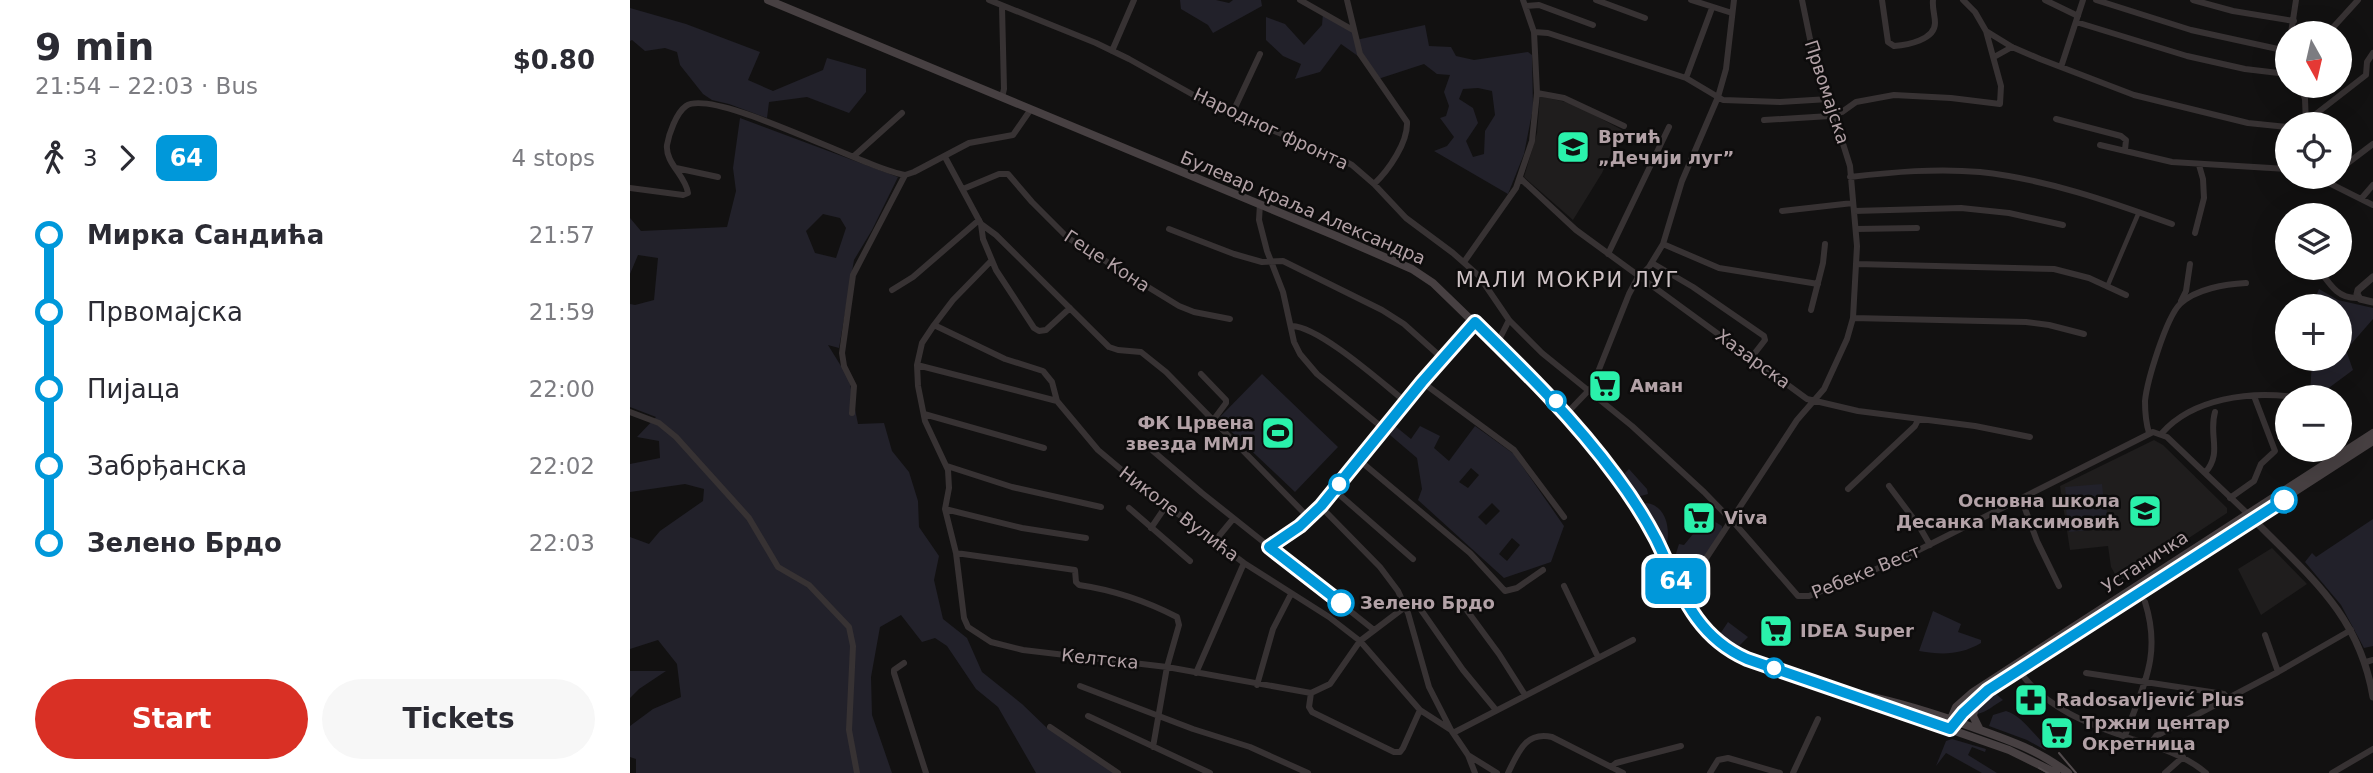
<!DOCTYPE html>
<html lang="en">
<head>
<meta charset="utf-8">
<style>
	body { margin:0; font-family:"DejaVu Sans",sans-serif; background:#f7f7f7; color:#2b2b33; height:100vh; display:flex; flex-direction:column; font-size:26px; white-space:nowrap }
	* { box-sizing:border-box; margin:0 }
	p { font-size:23px; color:#7c7c81 }
	.icon { flex:none; width:38px; height:38px; fill:none; stroke:currentColor; stroke-width:2; stroke-linecap:round; stroke-linejoin:round }
	.map { position:relative; flex:1; overflow:hidden }
	.side { display:flex; flex-direction:column; background:#fff; width:630px }
	.side>* { flex:none }
	.badge { padding:0 14px; border-radius:10px; font-size:24px; line-height:46px }
	.needle { width:46px; rotate:172deg }
	.tools { position:absolute; left:1645px; top:21px; display:grid; gap:14px }
	.tools a { display:grid; place-items:center; width:77px; height:77px; border-radius:50%; background:#fff; box-shadow:0 7px 28px #0002; font-size:35px }
	.map>.badge { position:absolute; translate:-50% -50%; box-shadow:0 0 0 4px #fff }
	.legs { display:flex; align-items:center; gap:10px; height:77px; padding:0 35px; font-size:23px }
	.legs p { margin-inline-start:auto }
	.headline { display:flex; align-items:center; justify-content:space-between; height:119px; padding:0 35px }
	h1 { font-size:38px; font-weight:600; line-height:52px }
	.primary-button { display:flex; gap:14px; margin-top:auto; padding:14px 35px }
	.primary-button a { flex:1; height:80px; border-radius:42px; background:#d93025; color:#fff; font-size:28px; font-weight:600; line-height:80px; text-align:center }
	.primary-button a+a { background:#f7f7f7; color:#2b2b33 }
	ul { padding:0 35px; list-style:none }
	li { display:flex; align-items:center; gap:24px; height:77px; font-size:26px }
	li i { display:grid; place-items:center; width:10px; height:100%; margin:0 9px; background:currentColor }
	li i::after { content:''; width:18px; height:18px; margin:-9px; border:5px solid; border-radius:50%; background:#fff }
	li p { margin-inline-start:auto }
	li:first-child i { background:linear-gradient(#0000 50%,currentColor 0) }
	li:last-child i { background:linear-gradient(currentColor 50%,#0000 0) }
	main { display:flex; flex:1; min-height:0 }
	.map>svg:first-child { display:block }
	.built { fill:#1f1d1d }
	.green { fill:#22212a; fill-rule:evenodd }
	.lines { fill:none; stroke-linecap:round; stroke-linejoin:round }
	.pedestrian { stroke:#373233; stroke-width:4.5 }
	.minor { stroke:#373233; stroke-width:6 }
	.tertiary { stroke:#373233; stroke-width:7 }
	.secondary { stroke:#474042; stroke-width:8 }
	.tram { stroke:#524b4d; stroke-width:2 }
	.line-1-casing { stroke:#fff; stroke-width:16 }
	.line-1 { stroke:#0098da; stroke-width:10 }
	.stop-1-dot { fill:#fff; stroke:#0098da; stroke-width:3.5 }
	.labels { text-anchor:middle; stroke-width:5; stroke-linejoin:round; paint-order:stroke }
	.street-label { font-size:18px; fill:#b3a2a7; stroke:#0d0c0c }
	.poi-label { font-size:18px; font-weight:bold; fill:#b3a2a7; stroke:#0d0c0c; text-anchor:start }
	.stop-label { font-size:18px; font-weight:bold; fill:#b3a2a7; stroke:#0d0c0c; text-anchor:start }
	.quarter-label { font-size:21px; letter-spacing:2px; fill:#cfc3c6; stroke:#0d0c0c }
</style>
</head>
<body>
<main>
<section class="side">
<div class="headline"><div><h1>9 min</h1><p>21:54 – 22:03 · Bus</p></div><b>$0.80</b></div>
<div class="legs"><svg class="icon" aria-label="walk" viewBox="0 0 24 24"><circle cx="13" cy="4" r="2"/><path d="M13 8l-2 6 4 7M11 14l-3 7M7 12l3-4h3l4 4"/></svg>3<svg class="icon" aria-label="forward" viewBox="0 0 24 24"><path d="M9 5l7 7-7 7"/></svg><b class="badge" style="background:#0098da;color:#fff">64</b><p>4 stops</p></div>
<ul>
<li><i style="color:#0098da"></i><b>Мирка Сандића</b><p>21:57</p></li>
<li><i style="color:#0098da"></i><span>Првомајска</span><p>21:59</p></li>
<li><i style="color:#0098da"></i><span>Пијаца</span><p>22:00</p></li>
<li><i style="color:#0098da"></i><span>Забрђанска</span><p>22:02</p></li>
<li><i style="color:#0098da"></i><b>Зелено Брдо</b><p>22:03</p></li>
</ul>
<div class="primary-button"><a>Start</a><a>Tickets</a></div>
</section>
<div class="map">
<svg width="1743" height="773" viewBox="0 0 1743 773">
	<rect width="100%" height="100%" fill="#121111"/>
	<path class="built" d="M910 96 944 104 992 130 972 173 943 220 894 177 907 133Z
		M1524 440 1533 445 1597 508V513L1490 583 1481 567 1478 546 1440 550 1430 486Z
		M1642 548 1677 584 1631 615 1608 569Z"/>
	<path class="green" d="M550 0H586L599 3 603 0H631L632 6 583 33 578 25 551 9Z
		M0 8 56 24 130 52 118 80 143 91 193 70 197 58 236 69V92L219 113 177 97 139 102 137 118 99 104 82 100 73 94 50 65 47 52 35 48 15 51 2 40 0 41Z
		M693 13 723 30 726 40 795 25 799 46 821 47 826 56 844 60 898 52 902 55 903 108 894 154 878 194 804 151 817 146 824 137 810 118 816 116 819 106 814 92 820 75 807 74 794 64 748 79 735 61 711 44 690 72 665 79 671 64 653 56 636 40V17L655 24 674 45 692 25ZM848 88 862 91 865 115 855 131 854 154 843 157 836 141 848 123 843 108 829 99 833 89Z
		M110 118 268 177 242 230 224 260 209 348 198 345 219 379 228 424 254 423 262 451 279 472 288 501 289 527 309 556 304 580 313 619 337 638 352 672 392 704 417 728 488 773H406L368 707 346 689 317 646 305 638 292 642 271 615 250 627 241 677 242 715 262 773H6V759L0 757V726L23 709 51 697 47 664 28 640 0 649V537L19 544 30 531 73 501 74 489 55 484 0 492V464L30 458 29 441 7 437 26 417 0 407V304L5 305 24 300 28 258 8 255 0 274V218L11 231 97 227 106 191 103 168ZM193 214 210 218 216 228 206 258 185 253 176 231Z
		M1689 289 1708 300 1743 308V319L1716 350 1723 370 1696 390 1692 397H1680L1682 359H1710V306H1682Z
		M632 374 708 447 665 492 588 419Z
		M765 426 781 439 790 426 810 436 804 448 819 461 845 426 884 454 934 526 921 562 874 578 788 500 792 489 787 458 760 435ZM841 468 849 475 838 488 829 482ZM862 503 870 511 856 525 848 517ZM882 538 890 545 877 561 869 554Z
		M999 469 1017 489 1018 494 1007 497 991 477Z
		M1472 484 1474 502 1437 506 1435 487Z
		M1016 503C1037 505 1041 531 1036 547H1034L1013 506Z
		M1476 505 1479 528 1439 532 1436 509Z
		M1743 519V646L1734 648 1711 605 1675 562 1682 553 1686 557Z
		M1082 520 1092 526V530L1062 576 1053 585 1042 566 1049 544 1054 545 1063 534 1070 530 1069 527Z
		M1303 611 1331 624 1328 632 1351 640V643C1330 655 1313 655 1289 651Z
		M1098 622 1118 637 1107 648 1090 634Z
		M0 671H36L9 689 0 698Z
		M1365 693 1373 700C1364 705 1357 712 1347 714L1349 706Z
		M1376 711C1393 716 1404 736 1418 747L1415 750 1397 740 1359 726 1363 715Z
		M1322 739 1356 749 1355 752 1342 747 1338 755 1367 773H1352L1316 753 1306 766 1316 741Z"/>
	<g class="lines">
		<path class="pedestrian" d="M1477 287 1509 212"/>
		<path class="minor" d="M359 0 466 43 499 59 585 107 699 153 722 165 744 184 776 218 823 253 849 276 879 320 912 353 1002 426 1074 492 1107 526 1168 596H1179L1271 559 1523 432 1537 437 1619 515
			M670 0 723 30
			M717 0 730 54 777 122C778 142 759 170 744 184
			M966 0 1015 18
			M1061 0 1102 13
			M1252 0 1258 42 1264 46C1277 45 1305 40 1305 23 1305 15 1302 8 1303 0
			M1333 0 1345 12 1356 31 1382 47 1410 59 1504 95 1618 123 1657 127
			M1415 0 1448 16
			M1466 0 1561 30 1657 51
			M1563 0 1603 11 1664 21
			M896 6 909 5 963 25
			M372 7 374 89 372 97
			M1446 22 1557 56 1615 69 1657 74
			M904 32 918 33 1056 78 1093 100 1150 102 1199 99
			M1661 33 1666 0
			M1698 33 1728 0
			M482 51 504 0
			M1364 57 1382 47
			M1431 67 1453 0
			M1653 73 1657 50
			M1056 78 1082 8
			M1671 86 1675 99 1676 124
			M907 93 934 98 994 126
			M602 114 630 54
			M1426 119 1491 136 1496 140 1495 150
			M1134 120 1200 116 1212 112 1226 102 1264 95 1321 98 1370 104 1371 86 1356 31
			M1673 124 1736 75 1737 62 1743 53
			M1470 145 1542 162 1657 169
			M224 156 272 113
			M315 157 351 224 353 239 366 270 404 328 409 331 416 330 440 308
			M46 168 88 177
			M1710 169 1743 144
			M1220 177C1263 172 1307 168 1350 172 1416 179 1481 202 1542 224
			M1687 177 1743 205
			M891 179 946 230 1177 399 1228 411 1345 426 1400 437
			M0 188 53 195 58 193C56 176 35 163 37 145 39 134 46 113 56 106 84 87 236 169 275 175
			M333 189 369 174H378L402 202 438 238 549 306 564 312 600 319
			M1731 199 1743 185
			M630 204 629 220 637 251 653 292 664 342 670 354 687 374 754 429
			M1152 211 1223 203
			M1224 211 1331 208 1379 213 1433 225
			M351 224 366 235 479 347 488 350 511 352 536 372 679 518
			M539 229 604 254 632 262 653 261 752 310 774 324 812 358
			M1226 229 1287 228
			M1565 233 1574 198 1573 179 1569 165
			M1033 244 1089 268 1188 284
			M978 254 1039 127
			M361 261 323 300 304 325 292 343 287 365 288 386 295 421 318 470 319 488 315 509 326 553 334 618 338 627 361 642 393 650 537 667 681 693 700 684 730 641 775 607
			M834 262 886 188 902 141 907 93 904 32 893 0
			M1022 263 1063 287 1134 336 1135 340 1121 358
			M1227 264 1424 269 1459 278 1496 295
			M1688 268C1699 283 1707 299 1728 298
			M262 290 283 277 349 220
			M1551 301 1556 291 1560 264
			M1181 310 1193 263 1195 244
			M1223 318 1396 322 1419 325 1454 334
			M304 325 375 359 413 371 422 382 427 401
			M662 326C690 327 752 383 776 402
			M867 344 879 320
			M287 365 427 401 468 450 512 487 614 563 699 617 730 641 790 710 821 730 838 755 845 773
			M571 374 596 400V403L584 419
			M792 382 884 450 934 517
			M0 412 29 423 46 437 119 518 148 567 179 585 219 627 223 646 219 730 227 773
			M222 413 224 386 214 366 212 353 223 275 275 175 284 172 339 143 383 135 401 109
			M937 413 962 387 999 294 1007 279 1019 267 1033 244 1052 181 1088 97 1096 69 1104 0
			M294 414 414 448
			M1519 433C1516 423 1515 411 1515 401 1517 381 1536 318 1550 304 1565 289 1596 284 1616 283
			M1532 433C1563 398 1620 391 1664 397
			M523 451 572 493 744 630
			M729 460 840 553 875 591 887 588 913 570
			M317 466 382 487 471 507
			M1575 473C1593 452 1578 436 1585 412
			M1259 486 1289 526 1300 545
			M1218 489 1285 426 1288 420
			M704 490 783 559
			M1391 498 1407 541 1429 586
			M1600 498 1624 481 1631 464 1645 451 1624 396
			M690 506 750 567 768 591 778 613 799 687 820 728
			M499 508 560 561
			M315 509 392 528 456 538
			M521 528 536 506
			M584 542 603 519
			M639 547 669 526 690 506 792 382 845 322
			M326 553 445 570 446 582 449 585C483 590 516 601 547 617L549 625 537 667 523 747
			M934 586 968 657
			M1052 595 1167 420 1194 389 1217 339 1223 318 1227 246 1220 166 1180 39 1172 0
			M830 601 869 654 895 695
			M789 607 833 670 866 710
			M1635 635 1648 672
			M1736 662 1743 660
			M274 663 264 670V673L296 773
			M1388 669C1414 708 1460 725 1502 739 1528 747 1555 755 1576 773
			M566 673 614 563
			M1456 673 1594 694 1598 698
			M627 685 643 629 661 594
			M450 686 563 729 620 747 678 773
			M681 693 679 707 682 712 764 752H770L773 748 790 710
			M458 716 580 773
			M420 727 488 773
			M823 733 1003 640
			M1495 736C1513 685 1532 656 1515 602
			M1520 744 1526 736 1648 672 1721 630
			M838 755 867 773
			M981 767 986 763 1051 746
			M878 773C888 753 895 731 922 737L993 773
			M1080 773 1088 760 1098 758 1150 773
			M1163 773 1188 719
			M1535 773 1553 757
			M1702 773 1743 749"/>
		<path class="tertiary" d="M1743 277 1728 290 1727 294 1730 299 1743 302
			M1623 519C1679 576 1729 614 1743 697"/>
		<path class="secondary" d="M138 0 706 236 782 269 803 283 932 408 1006 502 1061 612C1077 635 1099 651 1125 661L1379 750 1426 773
			M1233 695C1271 703 1306 714 1342 727 1376 739 1409 750 1438 773
			M1346 701 1343 716 1349 728
			M1317 728 1326 707 1343 692 1743 433
			M1320 729 1333 713 1358 690 1743 441"/>
		<path class="tram" d="M1429 753 1446 773
			M1409 768 1418 773"/>
	</g>
	<g class="lines">
		<defs>
			<path id="line-1" d="M711 603 639 547 670 526 691 506 792 382 845 322C895 371 944 419 986 476 1001 496 1014 516 1026 539 1050 588 1063 635 1117 659L1320 729 1333 713 1358 690 1654 500"/>
		</defs>
		<use href="#line-1" class="line-1-casing"/>
		<use href="#line-1" class="line-1"/>
	</g>
	<defs>
		<symbol id="school-square" viewBox="-11 -11 22 22"><rect x="-9" y="-9" width="18" height="18" rx="4" fill="#2af1ab" stroke="#0d0c0c"/><path d="M0-5L7-2L0 1L-7-2ZM-4 1L0 2.5L4 1V4Q0 6-4 4Z" fill="#111"/></symbol>
		<symbol id="supermarket-square" viewBox="-11 -11 22 22"><rect x="-9" y="-9" width="18" height="18" rx="4" fill="#2af1ab" stroke="#0d0c0c"/><path d="M-6-5.5h2.5l.6 2H6L4.5 2H-2.5L-4.4-4H-6ZM-1.5 3.2a1.3 1.3 0 1 0 .1 0ZM3 3.2a1.3 1.3 0 1 0 .1 0Z" fill="#111"/></symbol>
		<symbol id="stadium-square" viewBox="-11 -11 22 22"><rect x="-9" y="-9" width="18" height="18" rx="4" fill="#2af1ab" stroke="#0d0c0c"/><path d="M0-5a6.5 5 0 1 0 0 10a6.5 5 0 1 0 0-10ZM-3.5-1.8h7v3.6h-7Z" fill="#111"/></symbol>
		<symbol id="pharmacy-square" viewBox="-11 -11 22 22"><rect x="-9" y="-9" width="18" height="18" rx="4" fill="#2af1ab" stroke="#0d0c0c"/><path d="M-2-6h4v4h4v4h-4v4h-4v-4h-4v-4h4Z" fill="#111"/></symbol>
	</defs>
	<g fill-rule="evenodd">
		<use href="#school-square" x="924" y="128" width="38" height="38"/>
		<use href="#supermarket-square" x="956" y="367" width="38" height="38"/>
		<use href="#stadium-square" x="629" y="414" width="38" height="38"/>
		<use href="#school-square" x="1496" y="492" width="38" height="38"/>
		<use href="#supermarket-square" x="1050" y="499" width="38" height="38"/>
		<use href="#supermarket-square" x="1127" y="612" width="38" height="38"/>
		<use href="#pharmacy-square" x="1382" y="681" width="38" height="38"/>
		<use href="#supermarket-square" x="1408" y="714" width="38" height="38"/>
	</g>
	<g class="stop-1-dot">
		<circle cx="926" cy="401" r="9"/>
		<circle cx="709" cy="484" r="9"/>
		<circle cx="1654" cy="500" r="12"/>
		<circle cx="711" cy="603" r="12"/>
		<circle cx="1144" cy="668" r="9"/>
	</g>
	<g class="labels">
		<g class="street-label">
			<text transform="translate(1197 92) rotate(72)" y="6">Првомајска</text>
			<text transform="translate(641 129) rotate(25)" y="6">Народног фронта</text>
			<text transform="translate(673 208) rotate(23)" y="6">Булевар краља Александра</text>
			<text transform="translate(477 261) rotate(33)" y="6">Геце Кона</text>
			<text transform="translate(1123 359) rotate(36)" y="6">Хазарска</text>
			<text transform="translate(549 514) rotate(37)" y="6">Николе Вулића</text>
			<text transform="translate(1515 562) rotate(-33)" y="6">Устаничка</text>
			<text transform="translate(1236 572) rotate(-22)" y="6">Ребеке Вест</text>
			<text transform="translate(470 659) rotate(6)" y="6">Келтска</text>
		</g>
		<g class="poi-label">
			<text x="968" y="143">Вртић<tspan x="968" dy="21">„Дечији луг”</tspan></text>
			<text x="1000" y="392">Аман</text>
			<text x="624" y="429" text-anchor="end">ФК Црвена<tspan x="624" dy="21">звезда ММЛ</tspan></text>
			<text x="1490" y="507" text-anchor="end">Основна школа<tspan x="1490" dy="21">Десанка Максимовић</tspan></text>
			<text x="1094" y="524">Viva</text>
			<text x="1170" y="637">IDEA Super</text>
			<text x="1426" y="706">Radosavljević Plus</text>
			<text x="1452" y="729">Тржни центар<tspan x="1452" dy="21">Окретница</tspan></text>
		</g>
		<g class="stop-label">
			<text x="730" y="609">Зелено Брдо</text>
		</g>
		<g class="quarter-label">
			<text x="938" y="287">МАЛИ МОКРИ ЛУГ</text>
		</g>
	</g>
</svg>
<div class="tools">
<a><svg class="needle" viewBox="-14 -14 28 28"><path d="M0-13l5 13h-10z" fill="#e53935"/><path d="M0 13l5-13h-10z" fill="#7c7c81"/></svg></a>
<a><svg class="icon" aria-label="locate" viewBox="0 0 24 24"><circle cx="12" cy="12" r="6"/><path d="M12 2v4M12 18v4M2 12h4M18 12h4"/></svg></a>
<a><svg class="icon" aria-label="layers" viewBox="0 0 24 24"><path d="M12 4l9 5-9 5-9-5zM3 14l9 5 9-5"/></svg></a>
<a>+</a>
<a>−</a>
</div>
<b class="badge" style="left:1046px;top:581px;background:#0098da;color:#fff">64</b>
</div>
</main>
</body>
</html>
